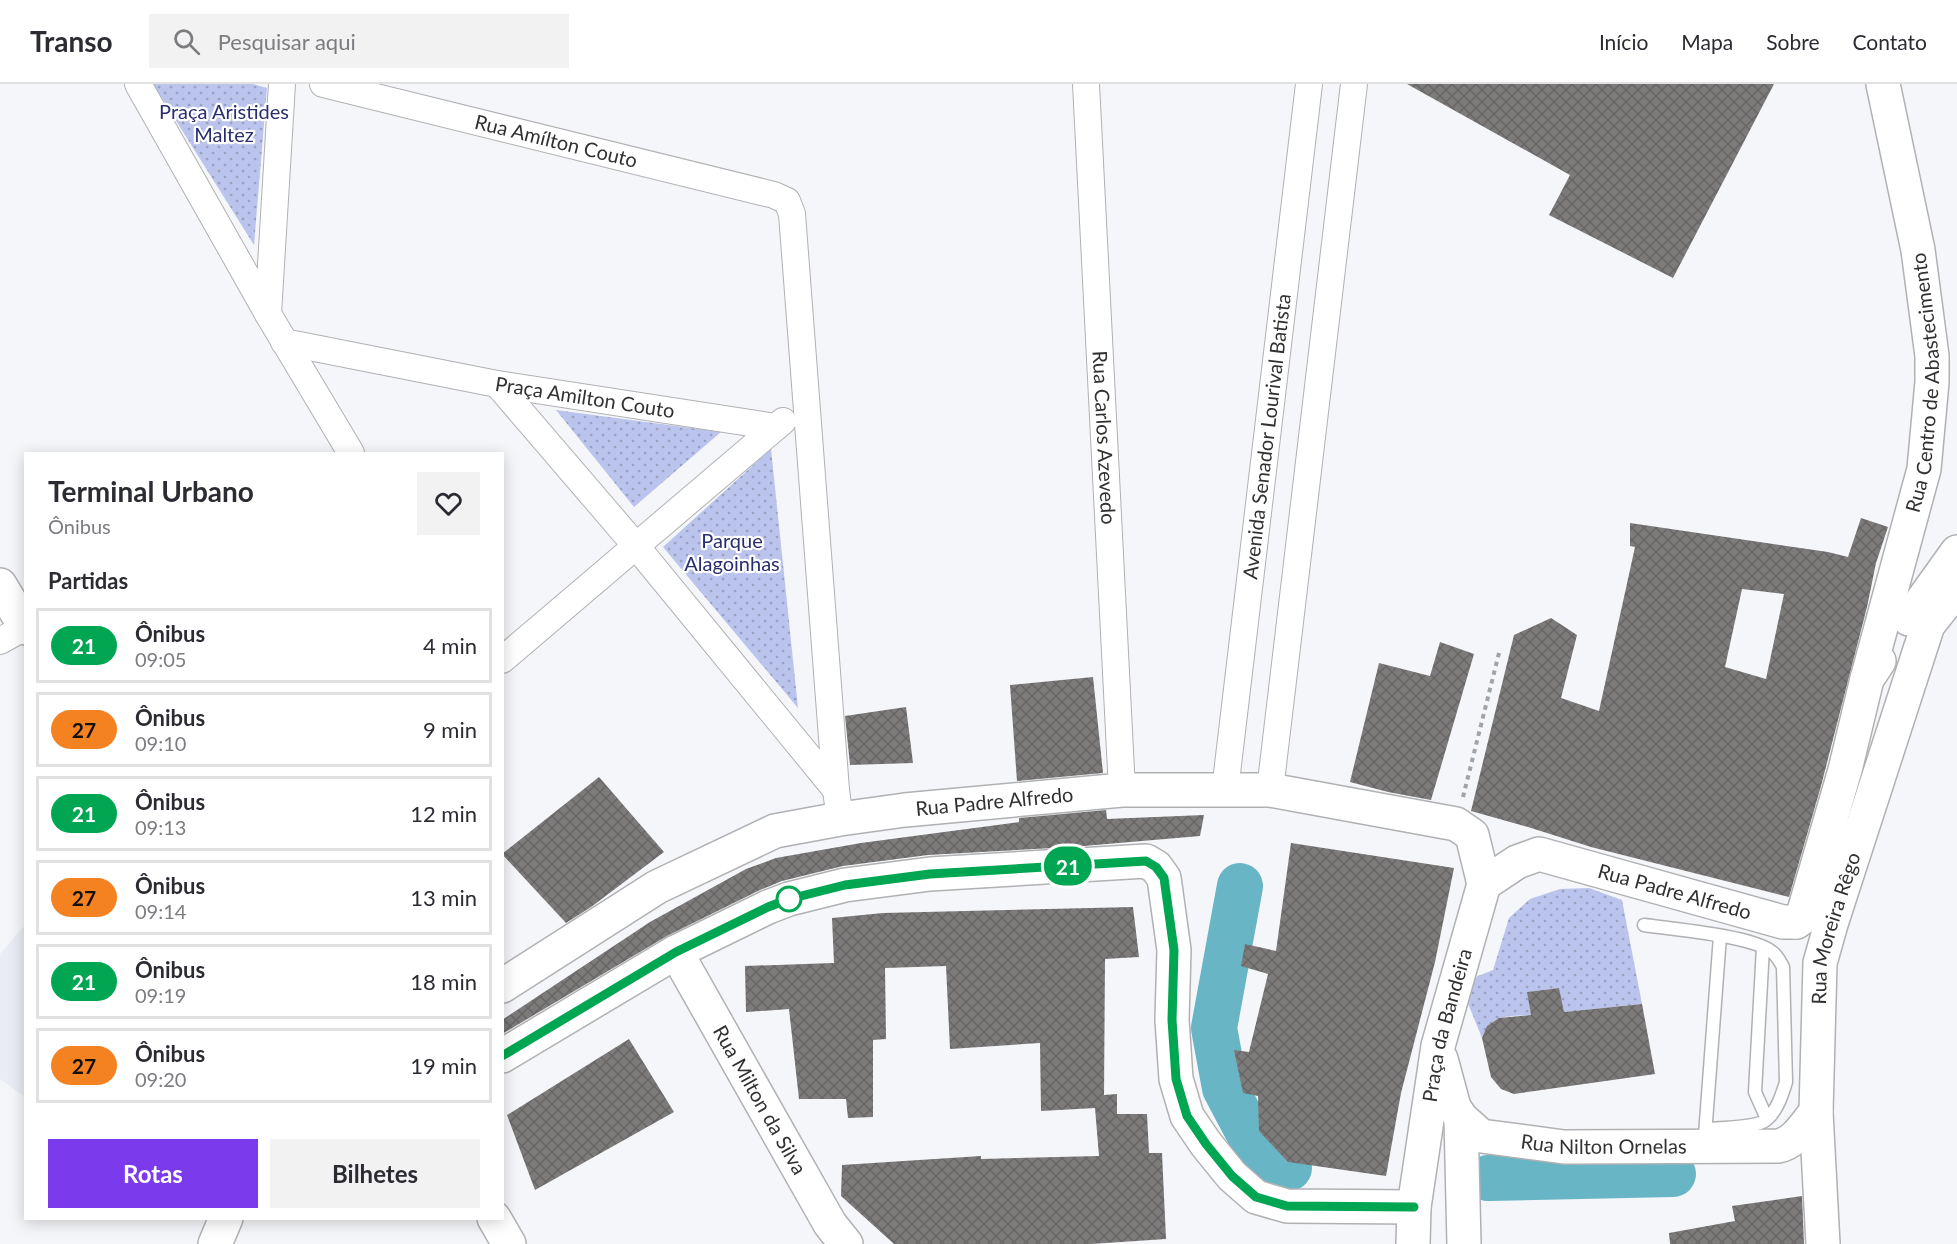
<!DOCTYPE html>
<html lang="pt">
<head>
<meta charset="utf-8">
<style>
	body { margin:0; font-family:Lato,sans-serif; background:#f2f2f3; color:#2b2b33; height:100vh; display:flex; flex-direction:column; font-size:22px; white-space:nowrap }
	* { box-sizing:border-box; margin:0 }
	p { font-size:20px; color:#7c7c81 }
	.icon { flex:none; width:33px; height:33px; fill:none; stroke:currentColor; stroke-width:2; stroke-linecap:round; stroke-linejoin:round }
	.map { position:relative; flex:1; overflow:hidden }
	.side { position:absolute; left:24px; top:368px; width:480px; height:768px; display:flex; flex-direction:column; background:#fff; border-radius:0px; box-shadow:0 3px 15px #0003 }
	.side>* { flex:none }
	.badge { padding:0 12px; border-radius:20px; font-size:21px; line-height:39px }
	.map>.badge { position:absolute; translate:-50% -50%; box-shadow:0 0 0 3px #fff }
	h2 { padding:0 24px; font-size:22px; line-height:54px }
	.round { display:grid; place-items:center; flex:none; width:63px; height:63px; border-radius:0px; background:#f2f2f3 }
	.overview { display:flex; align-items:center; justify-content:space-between; height:102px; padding:0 24px }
	h1 { font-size:28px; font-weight:700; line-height:45px }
	.button { display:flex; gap:12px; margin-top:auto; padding:12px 24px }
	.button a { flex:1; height:69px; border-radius:0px; background:#7c3aed; color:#fff; font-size:24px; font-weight:700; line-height:69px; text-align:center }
	.button a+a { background:#f2f2f3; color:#2b2b33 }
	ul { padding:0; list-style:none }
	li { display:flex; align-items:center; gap:18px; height:75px; margin:0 12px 9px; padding:0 12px; border:3px solid #e1e1e2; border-radius:0px }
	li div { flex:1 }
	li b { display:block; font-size:22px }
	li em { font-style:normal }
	li .badge { min-width:66px; font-weight:700; text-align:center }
	header { display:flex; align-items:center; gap:36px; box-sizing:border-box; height:84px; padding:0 30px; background:#fff; border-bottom:2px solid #e1e1e2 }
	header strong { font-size:28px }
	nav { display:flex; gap:33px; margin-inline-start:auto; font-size:21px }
	.search { width:420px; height:54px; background:#f2f2f3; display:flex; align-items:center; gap:15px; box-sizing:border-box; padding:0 21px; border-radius:0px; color:#7c7c81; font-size:22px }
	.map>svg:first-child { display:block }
	.built { fill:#e9ebf5 }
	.park { fill:url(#park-dots) }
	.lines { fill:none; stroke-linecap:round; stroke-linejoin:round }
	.river { stroke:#68b5c5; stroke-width:46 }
	.building { fill:url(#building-cross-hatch); fill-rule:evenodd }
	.lane-casing { stroke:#b0b1b3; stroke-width:15 }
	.street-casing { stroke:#b0b1b3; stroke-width:28 }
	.secondary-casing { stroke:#b0b1b3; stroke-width:36 }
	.path { stroke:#a2a3a5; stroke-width:4; stroke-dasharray:4.5 4.5; stroke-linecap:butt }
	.lane { stroke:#fff; stroke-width:12 }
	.street { stroke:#fff; stroke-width:26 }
	.secondary { stroke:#fff; stroke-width:33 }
	.line-casing { stroke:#fff; stroke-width:14 }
	.line { stroke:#00a651; stroke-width:9 }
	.stop-dot { fill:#fff; stroke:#00a651; stroke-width:3 }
	.labels { text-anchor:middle; stroke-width:4.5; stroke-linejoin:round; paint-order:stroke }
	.park-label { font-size:20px; fill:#292f6e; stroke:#fff }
	.street-label { font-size:20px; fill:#313132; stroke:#fff }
</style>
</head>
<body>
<header>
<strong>Transo</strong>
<div class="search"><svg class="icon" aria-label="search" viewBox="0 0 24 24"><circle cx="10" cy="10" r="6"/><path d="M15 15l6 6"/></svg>Pesquisar aqui</div>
<nav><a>Início</a><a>Mapa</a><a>Sobre</a><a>Contato</a></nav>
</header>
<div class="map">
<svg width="1957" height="1160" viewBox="0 0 1957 1160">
	<defs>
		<pattern id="park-dots" width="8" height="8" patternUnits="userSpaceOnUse" patternTransform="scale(1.5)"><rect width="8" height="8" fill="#bbc4ed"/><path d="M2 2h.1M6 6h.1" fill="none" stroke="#99a0c1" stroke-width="1.8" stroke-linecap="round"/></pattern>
		<pattern id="building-cross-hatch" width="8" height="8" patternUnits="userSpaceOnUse" patternTransform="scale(1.5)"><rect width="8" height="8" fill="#7d7b7a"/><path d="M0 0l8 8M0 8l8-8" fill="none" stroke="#676565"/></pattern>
	</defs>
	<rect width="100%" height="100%" fill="#f5f6f9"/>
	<path class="built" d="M25 841V1013L0 995V870Z"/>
	<path class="park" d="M153 0H253L267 4 254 161Z
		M556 326 721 348 634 423Z
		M771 365 798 624 663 463Z
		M1589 804 1622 816 1642 920 1564 928 1558 904 1528 908 1531 931C1507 933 1492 929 1482 954L1467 917 1468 901 1478 892 1493 886 1509 834 1530 815 1560 805Z"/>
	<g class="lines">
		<path class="river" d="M1240 802 1214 944 1225 1004 1253 1057 1272 1075 1289 1084
			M1488 1094 1673 1090"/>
	</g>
	<path class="building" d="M1407 0H1774L1673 194 1549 131 1570 91Z
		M1861 434 1888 443 1876 479 1867 523 1821 702 1789 813 1591 763 1528 743 1471 727 1514 551 1551 534 1577 551 1561 614 1599 627 1635 463 1630 462V439L1828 468 1848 473ZM1742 505 1784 510 1766 595 1725 583Z
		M1440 558 1474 570 1431 716 1388 708 1350 698 1379 579 1430 592Z
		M1093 593 1103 689 1017 697 1010 601Z
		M906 623 913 679 850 681 845 632Z
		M599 693 664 768 591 823 566 839 502 770Z
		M1106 726 1107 735 1204 731 1200 752 1072 763 928 771 843 782 782 797 760 806 667 852 502 950V936L650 838 746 785 776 774 861 759 1019 738V734Z
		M1291 759 1454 784 1435 878 1401 1009 1386 1092 1288 1078 1259 1047 1258 1012 1243 1009 1234 966 1249 968 1268 890 1241 882 1245 860 1276 867Z
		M1133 823 1139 873 1105 875 1104 1011 1117 1010V1030H1147L1149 1069H1162L1166 1155 1091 1160H894L841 1112 842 1081 981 1072V1075L1099 1072 1095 1024 1041 1027 1040 959 950 965 946 882 885 884 886 955 873 956V1033L848 1034 846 1015H799L789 925 746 928 745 882 834 879 832 834 883 829Z
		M1559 904 1564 928 1642 920 1655 990 1514 1010 1501 1005 1491 993 1482 954 1487 942 1499 934 1531 931 1527 908Z
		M629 955 674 1028 535 1106 507 1031Z
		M1802 1112 1804 1160H1670L1669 1149 1735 1137 1732 1122Z"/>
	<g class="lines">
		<defs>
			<path id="lane" d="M1644 841C1673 845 1753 852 1772 868 1777 871 1780 878 1783 883L1786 998C1782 1011 1777 1027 1766 1036 1756 1044 1720 1044 1706 1045
				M1763 863 1755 1008 1767 1035
				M1705 1051 1720 852"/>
			<g id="street">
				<path d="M138 0 268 230 351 369"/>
				<path id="s1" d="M323 0 774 111 787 117 792 130 836 706 840 735"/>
				<path id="s2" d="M1086 0 1122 706"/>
				<path d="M268 230 282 0"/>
				<path id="s3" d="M284 258 497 300 776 343"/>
				<path d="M497 300 636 462 836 706"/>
				<path d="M0 557 25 543"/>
				<path d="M502 576 783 337"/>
				<path id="s4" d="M1225 706 1309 0"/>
				<path d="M1270 706 1354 0"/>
			</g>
			<g id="secondary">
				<path d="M0 501 26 544"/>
				<path d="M1909 535 1957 468"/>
				<path id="s5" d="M1867 595 1924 385 1932 298V272L1918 166 1883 0"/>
				<path d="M1796 838 1802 834 1845 686 1867 595 1879 577"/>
				<path id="s6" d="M676 868 830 1140 846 1160"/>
				<path id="s7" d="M502 902 657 803 775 747 840 735 905 726 1122 706H1270L1456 740 1472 751 1484 800"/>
				<path d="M502 972 676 868 768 823 789 815 845 801 930 790 1146 777 1156 783 1164 794 1174 866 1172 936 1176 995 1187 1032 1206 1060 1232 1092 1256 1113 1287 1122 1414 1123"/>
				<path id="s8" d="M1441 975 1454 1023 1461 1034 1481 1052 1564 1063 1778 1062C1795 1059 1805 1041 1816 1028"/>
				<path d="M1461 1034 1464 1160"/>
				<path d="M494 1134 509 1160"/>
				<path d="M215 1160 226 1134"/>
				<path id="s9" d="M1413 1160 1414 1123 1438 962 1484 800 1517 778 1539 770 1783 838H1796"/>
				<path id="s10" d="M1823 1160 1816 1028 1820 879 1831 840 1928 541 1944 521 1957 510"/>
			</g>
		</defs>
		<use href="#lane" class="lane-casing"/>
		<use href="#street" class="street-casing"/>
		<use href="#secondary" class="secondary-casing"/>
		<path class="path" d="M1463 713 1500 565"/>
		<use href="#lane" class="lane"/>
		<use href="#street" class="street"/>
		<use href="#secondary" class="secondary"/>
	</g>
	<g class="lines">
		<defs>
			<path id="line" d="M502 972 676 868 768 823 789 815 845 801 930 790 1146 777 1156 783 1164 794 1174 866 1172 936 1176 995 1187 1032 1206 1060 1232 1092 1256 1113 1287 1122 1414 1123"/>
		</defs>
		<use href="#line" class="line-casing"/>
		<use href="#line" class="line"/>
	</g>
	<circle class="stop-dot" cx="789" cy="815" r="12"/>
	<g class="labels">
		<g class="park-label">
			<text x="224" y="35">Praça Aristides<tspan x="224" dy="23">Maltez</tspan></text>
			<text x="732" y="464">Parque<tspan x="732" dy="23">Alagoinhas</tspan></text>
		</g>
		<g class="street-label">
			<text dy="7" stroke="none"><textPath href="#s1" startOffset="240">Rua Amílton Couto</textPath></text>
			<text dy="7" stroke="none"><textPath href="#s5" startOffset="304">Rua Centro de Abastecimento</textPath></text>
			<text dy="7" stroke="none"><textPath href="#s3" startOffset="306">Praça Amilton Couto</textPath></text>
			<text dy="7" stroke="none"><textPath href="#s2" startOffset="354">Rua Carlos Azevedo</textPath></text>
			<text dy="7" stroke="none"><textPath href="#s4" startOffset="356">Avenida Senador Lourival Batista</textPath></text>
			<text dy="7" stroke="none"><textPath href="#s7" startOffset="536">Rua Padre Alfredo</textPath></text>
			<text dy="7" stroke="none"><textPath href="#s9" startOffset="572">Rua Padre Alfredo</textPath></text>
			<text dy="7" stroke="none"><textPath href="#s10" startOffset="318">Rua Moreira Rêgo</textPath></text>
			<text dy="7" stroke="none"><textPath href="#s9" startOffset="222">Praça da Bandeira</textPath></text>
			<text dy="7" stroke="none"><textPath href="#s6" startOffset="170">Rua Milton da Silva</textPath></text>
			<text dy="7" stroke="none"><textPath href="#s8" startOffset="213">Rua Nilton Ornelas</textPath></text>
		</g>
	</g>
</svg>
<b class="badge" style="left:1068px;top:782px;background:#00a651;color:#fff">21</b>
<section class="side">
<div class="overview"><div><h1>Terminal Urbano</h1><p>Ônibus</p></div><a class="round"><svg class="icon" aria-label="heart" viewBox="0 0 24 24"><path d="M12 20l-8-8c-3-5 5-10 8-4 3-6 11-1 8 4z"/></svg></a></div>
<h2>Partidas</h2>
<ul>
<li><span class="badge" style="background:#00a651;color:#fff">21</span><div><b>Ônibus</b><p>09:05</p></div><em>4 min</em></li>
<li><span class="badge" style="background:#f58220;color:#111">27</span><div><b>Ônibus</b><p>09:10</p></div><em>9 min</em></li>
<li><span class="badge" style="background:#00a651;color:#fff">21</span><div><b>Ônibus</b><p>09:13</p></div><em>12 min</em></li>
<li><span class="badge" style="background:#f58220;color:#111">27</span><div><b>Ônibus</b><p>09:14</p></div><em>13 min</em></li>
<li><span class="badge" style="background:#00a651;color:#fff">21</span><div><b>Ônibus</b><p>09:19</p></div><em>18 min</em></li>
<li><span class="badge" style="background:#f58220;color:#111">27</span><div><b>Ônibus</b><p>09:20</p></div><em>19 min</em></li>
</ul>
<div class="button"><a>Rotas</a><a>Bilhetes</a></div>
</section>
</div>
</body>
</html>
